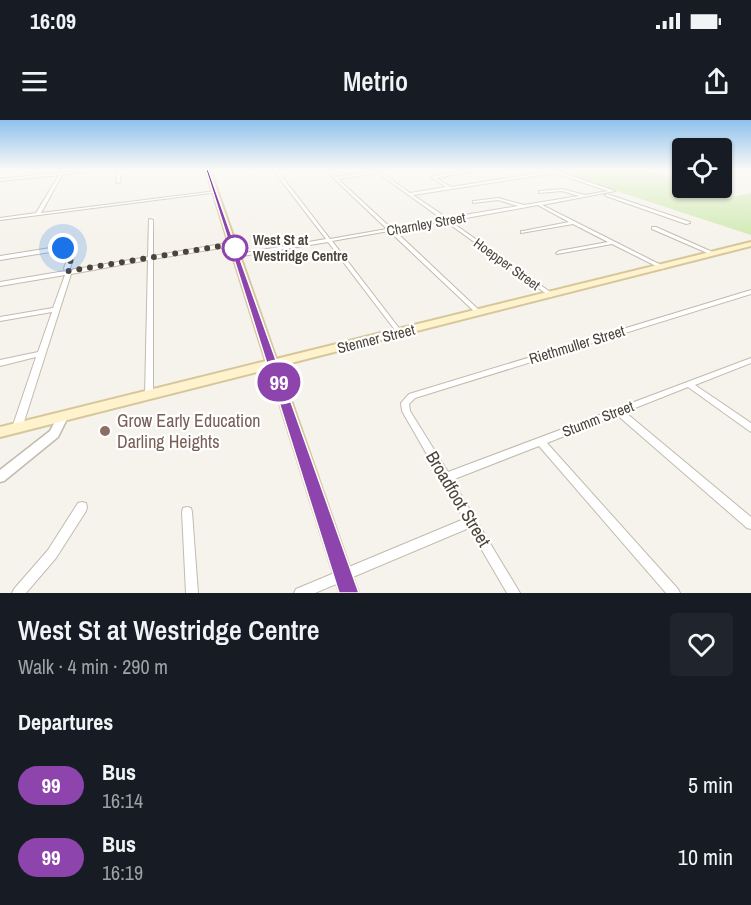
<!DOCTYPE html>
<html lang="en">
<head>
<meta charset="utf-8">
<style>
	body { margin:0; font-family:"Archivo Narrow",sans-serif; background:#20242c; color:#f1f3f6; height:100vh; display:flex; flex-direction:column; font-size:22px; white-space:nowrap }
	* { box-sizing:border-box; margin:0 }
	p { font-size:20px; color:#9ea1a6 }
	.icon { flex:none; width:33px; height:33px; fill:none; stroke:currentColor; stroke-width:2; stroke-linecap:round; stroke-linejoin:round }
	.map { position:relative; height:473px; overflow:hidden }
	.drawer { display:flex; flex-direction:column; background:#171b24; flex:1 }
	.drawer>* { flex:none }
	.badge { padding:0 12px; border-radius:20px; font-size:21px; line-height:39px }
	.controls { position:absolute; left:672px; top:18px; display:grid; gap:12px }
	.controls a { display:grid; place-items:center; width:60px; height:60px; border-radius:6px; background:#171b24; box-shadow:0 2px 4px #0004; font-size:30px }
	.you { position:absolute; width:30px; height:30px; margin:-15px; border:4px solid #fff; border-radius:50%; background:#1a73e8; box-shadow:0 0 0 9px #1a73e833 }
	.map>.badge { position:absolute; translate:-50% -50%; box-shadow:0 0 0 3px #fff }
	h2 { padding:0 18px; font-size:22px; line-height:54px }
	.round { display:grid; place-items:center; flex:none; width:63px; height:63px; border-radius:6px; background:#20242c }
	.head { display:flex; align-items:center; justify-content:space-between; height:102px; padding:0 18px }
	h1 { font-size:28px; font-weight:600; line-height:45px }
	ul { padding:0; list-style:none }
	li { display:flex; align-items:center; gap:18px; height:72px; padding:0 18px }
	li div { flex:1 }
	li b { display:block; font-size:22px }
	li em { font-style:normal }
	li .badge { min-width:66px; font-weight:700; text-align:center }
	.status { display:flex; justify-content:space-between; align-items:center; height:42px; padding:0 30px; background:#171b24; direction:ltr }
	.status svg { height:16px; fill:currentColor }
	header { display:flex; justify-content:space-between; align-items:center; height:78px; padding:0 18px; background:#171b24; font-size:27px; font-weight:600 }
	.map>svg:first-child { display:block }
	.green { fill:#d2eab5 }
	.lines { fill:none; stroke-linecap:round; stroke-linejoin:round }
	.minor-casing { stroke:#c2bbae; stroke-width:2 }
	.tertiary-casing { stroke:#c2bbae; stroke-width:3 }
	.secondary-casing { stroke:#d6c79b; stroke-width:4 }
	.minor { fill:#fff; fill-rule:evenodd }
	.tertiary { fill:#fff; fill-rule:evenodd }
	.secondary { fill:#fff3cd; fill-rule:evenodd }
	.line { fill:#8e44ad; stroke:#fff; stroke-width:1.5 }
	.walk { stroke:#4b4439; stroke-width:6; stroke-dasharray:0 10.8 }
	.stop-dot { fill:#fff; stroke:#8e44ad; stroke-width:3 }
	.education-dot { fill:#8d6e63; stroke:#fff; stroke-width:2 }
	.labels { text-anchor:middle; stroke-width:4.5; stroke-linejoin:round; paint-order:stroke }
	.far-street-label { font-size:14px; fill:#4b4439; stroke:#fff }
	.far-stop-label { font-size:14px; font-weight:bold; fill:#4b4439; stroke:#fff; text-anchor:start }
	.street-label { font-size:15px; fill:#4b4439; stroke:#fff }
	.near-education-label { font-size:18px; fill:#785e54; stroke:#fff; text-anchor:start }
	.near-street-label { font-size:18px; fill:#4b4439; stroke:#fff }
</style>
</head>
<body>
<div class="status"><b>16:09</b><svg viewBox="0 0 49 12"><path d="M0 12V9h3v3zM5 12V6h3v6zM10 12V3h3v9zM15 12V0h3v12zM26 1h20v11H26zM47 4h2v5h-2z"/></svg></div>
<header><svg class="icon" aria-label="menu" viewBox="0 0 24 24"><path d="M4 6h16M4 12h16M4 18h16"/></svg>Metrio<svg class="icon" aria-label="share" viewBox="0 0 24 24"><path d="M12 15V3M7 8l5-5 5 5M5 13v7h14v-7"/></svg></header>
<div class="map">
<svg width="751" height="473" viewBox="0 0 751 473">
	<rect width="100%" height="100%" fill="#f6f3ec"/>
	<path class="green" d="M552 50H648L682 61V68H701L730 77 751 73V115Z"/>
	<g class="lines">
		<defs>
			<path id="minor" d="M85 50H98L62 55 41 93 216 71 218 72 0 100V98L36 93 59 55 0 61V59Z
				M118 50H122L120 62 118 63 116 62Z
				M273 50H277L330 119 387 109 325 50H329L336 57 378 50 410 73 446 67 432 58 433 56 471 50H481L436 58 451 67 552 51 554 50 615 71 542 85 665 147 662 149 612 124 557 134 556 133 559 131 608 122 573 104 521 113V111H523L569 102 538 85 450 101 553 174 554 175 551 177 445 101 394 110 481 192 482 193 479 195 477 194 389 111 332 121 402 212 403 213 400 215 398 214 328 122 236 137 235 136 238 134 326 119ZM378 53 442 99 391 108 338 59ZM555 53 608 71 585 75 562 69 540 71H539V73L562 71 579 76 524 85 498 78 474 81H473V83L498 80 518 86 447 98 413 75Z
				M607 74 690 102V103L686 104 606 76 605 75Z
				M149 99 153 100V136L233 122 236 124 233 126 153 139V275L152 277H146L145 275 148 140 71 154 22 308 20 310 17 312 14 310 12 308 36 237 0 246V240L38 232 52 192 0 201V197L53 188 65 155 0 166V162L65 151 64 148 70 132 63 130 0 140V136L63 126 76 131 70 148V150L148 137Z
				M652 107H656L717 134 712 135 652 109Z
				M751 170V174L415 278 409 284 410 291 448 352 751 238V243L695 265 751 303V312L748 310 688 267 625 292 751 397V409L747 408 617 295 547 323 678 469 680 473H666L539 326 452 360 520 473H507L469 408 315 473H294L296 469 464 399 402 291 401 283 409 274Z
				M82 382 86 383 87 387 86 391 56 438 26 473H12L14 469 48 430 78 383Z
				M187 387 191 388 192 392 198 473H186L182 392 183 388Z"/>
			<path id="tertiary" d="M63 293 67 294 68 297 58 317 4 361 0 362V350L50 311 59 294Z"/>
			<path id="secondary" d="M206 50H210L276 239 751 122V126L279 246 358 473H340L269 249 0 317V307L266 241Z"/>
		</defs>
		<use href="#minor" class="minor-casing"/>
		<use href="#tertiary" class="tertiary-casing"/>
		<use href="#secondary" class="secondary-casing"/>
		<use href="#minor" class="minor"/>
		<use href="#tertiary" class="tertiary"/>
		<use href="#secondary" class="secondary"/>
	</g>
	<linearGradient id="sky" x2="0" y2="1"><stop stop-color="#8fc1ec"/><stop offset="0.43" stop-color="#fbfaf6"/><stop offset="1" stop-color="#fbfaf6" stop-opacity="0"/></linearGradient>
	<rect width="751" height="116" fill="url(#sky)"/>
	<path class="line" d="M208 49 359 473H339L206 50Z"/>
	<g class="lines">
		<path class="walk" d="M63 128 73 130 68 151 233 124 235 128"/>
	</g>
	<circle class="stop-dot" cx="235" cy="128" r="12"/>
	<circle class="education-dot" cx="105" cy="311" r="6"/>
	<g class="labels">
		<g class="far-street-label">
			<text transform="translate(426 104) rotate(-10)" y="5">Charnley Street</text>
			<text transform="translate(507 144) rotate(36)" y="5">Hoepper Street</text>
		</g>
		<g class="far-stop-label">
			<text x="253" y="125">West St at<tspan x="253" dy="16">Westridge Centre</tspan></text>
		</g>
		<g class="street-label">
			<text transform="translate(376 219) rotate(-14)" y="5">Stenner Street</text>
			<text transform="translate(577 225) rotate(-17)" y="5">Riethmuller Street</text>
			<text transform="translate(598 299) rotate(-21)" y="5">Stumm Street</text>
		</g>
		<g class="near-education-label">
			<text x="117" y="307">Grow Early Education<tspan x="117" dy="21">Darling Heights</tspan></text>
		</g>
		<g class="near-street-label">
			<text transform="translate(458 379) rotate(59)" y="6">Broadfoot Street</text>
		</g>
	</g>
</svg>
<div class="controls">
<a><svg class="icon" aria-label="locate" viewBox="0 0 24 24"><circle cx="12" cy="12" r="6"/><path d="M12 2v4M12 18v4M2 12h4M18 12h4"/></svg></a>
</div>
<div class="you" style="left:63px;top:128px"></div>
<b class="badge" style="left:279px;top:262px;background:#8e44ad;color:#fff">99</b>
</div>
<section class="drawer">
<div class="head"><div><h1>West St at Westridge Centre</h1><p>Walk · 4 min · 290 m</p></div><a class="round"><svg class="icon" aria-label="heart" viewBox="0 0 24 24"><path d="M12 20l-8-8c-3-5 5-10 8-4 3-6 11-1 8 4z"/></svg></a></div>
<h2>Departures</h2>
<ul>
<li><span class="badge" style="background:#8e44ad;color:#fff">99</span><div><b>Bus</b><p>16:14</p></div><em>5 min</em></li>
<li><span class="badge" style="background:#8e44ad;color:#fff">99</span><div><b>Bus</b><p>16:19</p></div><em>10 min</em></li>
</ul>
</section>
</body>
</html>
